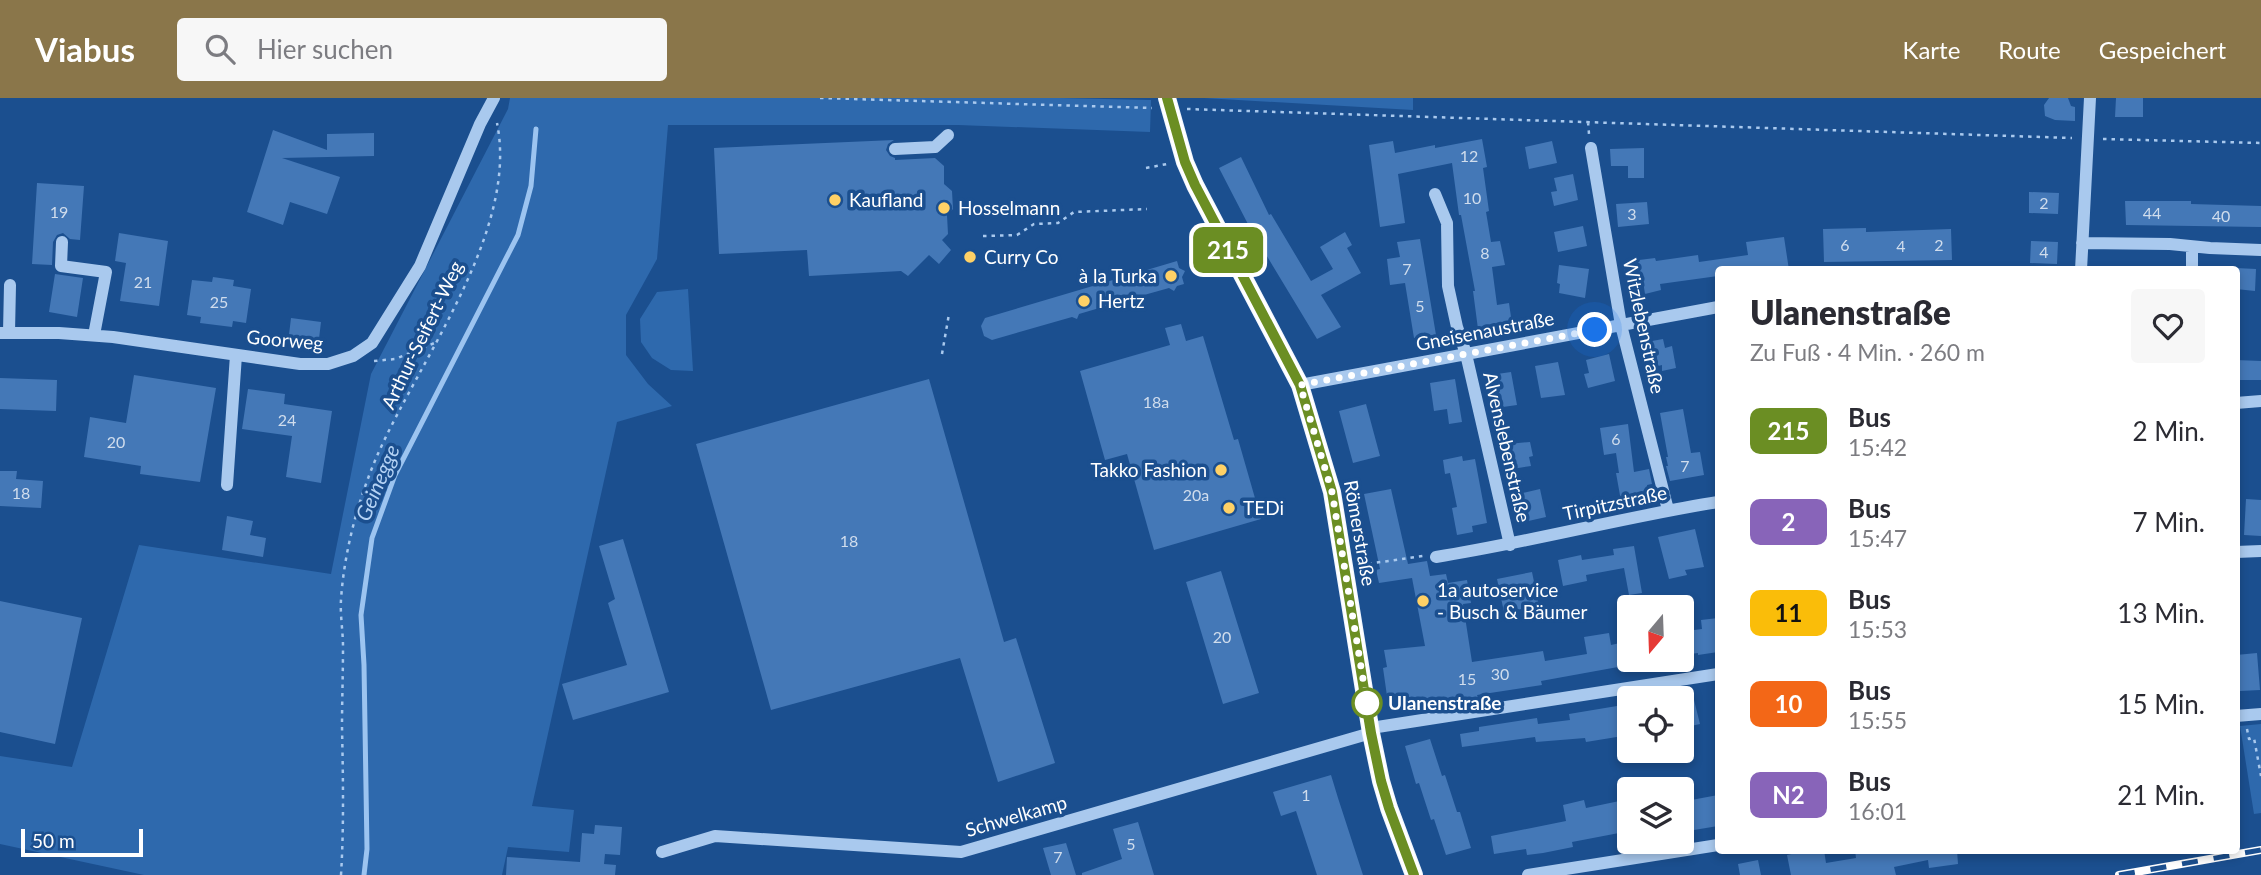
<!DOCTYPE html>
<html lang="de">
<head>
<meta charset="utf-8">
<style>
	body { margin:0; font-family:Lato,sans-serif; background:#f7f7f7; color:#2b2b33; height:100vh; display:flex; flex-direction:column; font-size:26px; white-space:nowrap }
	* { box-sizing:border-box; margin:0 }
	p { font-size:23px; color:#7c7c81 }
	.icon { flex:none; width:38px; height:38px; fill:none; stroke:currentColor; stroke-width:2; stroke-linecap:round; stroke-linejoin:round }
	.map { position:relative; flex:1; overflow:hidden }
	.panel { position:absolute; left:1715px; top:168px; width:525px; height:588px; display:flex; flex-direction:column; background:#fff; border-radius:7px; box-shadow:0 4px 10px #0003 }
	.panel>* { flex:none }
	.badge { padding:0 14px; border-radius:10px; font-size:24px; line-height:46px }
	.needle { width:46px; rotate:199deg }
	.fabs { position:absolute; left:1617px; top:497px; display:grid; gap:14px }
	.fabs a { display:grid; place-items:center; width:77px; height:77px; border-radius:7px; background:#fff; box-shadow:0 4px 10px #0003; font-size:35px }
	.scale { position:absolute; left:21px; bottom:18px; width:122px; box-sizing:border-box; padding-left:7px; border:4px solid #fff; border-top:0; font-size:19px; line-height:24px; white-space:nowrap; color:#fff; -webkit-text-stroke:5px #1b4f8f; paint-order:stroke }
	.you { position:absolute; width:35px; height:35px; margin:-18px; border:5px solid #fff; border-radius:50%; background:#1a73e8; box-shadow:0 0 0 10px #1a73e833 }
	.map>.badge { position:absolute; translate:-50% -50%; box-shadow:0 0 0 4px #fff }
	.round { display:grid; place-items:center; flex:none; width:74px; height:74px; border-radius:7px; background:#f7f7f7 }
	.headline { display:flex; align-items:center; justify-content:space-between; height:119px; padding:0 35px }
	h1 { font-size:33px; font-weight:800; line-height:52px }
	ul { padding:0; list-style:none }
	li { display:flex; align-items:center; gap:21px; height:91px; padding:0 35px }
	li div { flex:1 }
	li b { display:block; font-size:26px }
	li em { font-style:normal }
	li .badge { min-width:77px; font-weight:700; text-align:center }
	header { display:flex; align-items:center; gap:42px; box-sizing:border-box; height:98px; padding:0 35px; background:#8a764a; color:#fff }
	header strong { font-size:33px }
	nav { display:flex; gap:38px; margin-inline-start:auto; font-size:24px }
	.search { width:490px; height:63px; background:#f7f7f7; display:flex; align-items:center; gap:18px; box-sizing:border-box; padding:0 24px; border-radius:7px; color:#7c7c81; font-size:26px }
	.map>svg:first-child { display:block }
	.green { fill:#2e69ad }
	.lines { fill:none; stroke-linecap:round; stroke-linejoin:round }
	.stream { stroke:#9cc4f0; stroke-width:5 }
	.building { fill:#4478b7 }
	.path { stroke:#a9c9ee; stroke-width:2.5; stroke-dasharray:3.5 5; stroke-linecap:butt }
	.minor { stroke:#a9c9ee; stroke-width:12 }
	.major { stroke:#f0f6ff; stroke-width:18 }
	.rail-casing { stroke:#fff; stroke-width:8 }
	.rail { stroke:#1b4f8f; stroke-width:5; stroke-dasharray:16; stroke-linecap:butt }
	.line-casing { stroke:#fff; stroke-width:16 }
	.line { stroke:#6b8e23; stroke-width:10 }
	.walk { stroke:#fff; stroke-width:7; stroke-dasharray:0 12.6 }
	.poi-dot { fill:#ffd166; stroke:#1b4f8f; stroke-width:2.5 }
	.stop-dot { fill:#fff; stroke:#6b8e23; stroke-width:3.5 }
	.labels { text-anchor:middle; stroke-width:7; stroke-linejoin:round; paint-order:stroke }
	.number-label { font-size:16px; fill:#d0dded }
	.poi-label { font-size:19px; fill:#fff; stroke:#1b4f8f; text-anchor:start }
	.street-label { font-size:19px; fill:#fff; stroke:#1b4f8f }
	.stop-label { font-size:19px; font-weight:bold; fill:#fff; stroke:#1b4f8f; text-anchor:start }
	.water-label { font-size:21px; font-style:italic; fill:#b5d3f5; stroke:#1b4f8f }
</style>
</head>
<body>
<header>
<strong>Viabus</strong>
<div class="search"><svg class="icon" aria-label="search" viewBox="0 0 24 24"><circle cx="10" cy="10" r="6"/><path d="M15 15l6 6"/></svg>Hier suchen</div>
<nav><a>Karte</a><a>Route</a><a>Gespeichert</a></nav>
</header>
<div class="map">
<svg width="2261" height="777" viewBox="0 0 2261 777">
	<rect width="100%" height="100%" fill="#1b4f8f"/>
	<path class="green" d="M510 0H1060L1151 2 1150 34 958 27H668L657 161 626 217V257L648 286 672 308 617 324 532 708 574 712 569 754 508 749 502 777H144L0 746V658L72 669 139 447 331 476 371 276 508 11Z
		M1204 0H1413V12Z
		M688 191 693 273 671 272 652 260 641 244 640 221 657 194Z
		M2261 626V715L2254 716 2240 628Z"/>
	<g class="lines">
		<path class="stream" d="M364 777 367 751 364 567 361 517 372 440 395 377 518 137 531 88 536 31"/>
	</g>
	<path class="building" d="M2049 0H2068L2071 8 2075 9V23L2055 22 2045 18 2044 7Z
		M2116 0H2143V19H2115Z
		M273 32 327 52V36L374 35V58L282 60 340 79 327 116 290 104 283 127 247 114Z
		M1482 41 1487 69 1483 70 1489 113 1486 114 1491 144 1500 143 1505 167 1492 169 1497 207 1509 205 1512 226 1478 231 1473 193H1475L1461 117H1459L1452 65 1398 76 1405 125 1380 129 1369 47 1393 43 1395 55 1435 47V50Z
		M894 42 888 46 886 52 890 58 895 60V62L935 60 944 68V86L952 93 953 111 947 117 948 136 942 142 951 152 939 166 929 157 908 178 901 173 809 178 807 152 719 156 714 50Z
		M1552 43 1557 65 1529 71 1525 49Z
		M1644 50V80H1628V68H1611L1610 51Z
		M1241 59 1269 117 1271 116 1311 183 1333 171 1320 149 1345 134 1352 147 1347 150 1361 175 1321 197 1341 229 1317 241 1250 130 1219 70Z
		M1573 76 1578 102 1554 108 1551 94 1557 93 1554 80Z
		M37 85 84 88 80 142 70 141 63 135 57 137 53 144 52 167 32 166Z
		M2029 94 2059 95 2058 116 2029 115Z
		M2125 103H2191V106L2261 108V129L2126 127Z
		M1647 104 1649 126 1618 129 1616 106Z
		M1583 128 1587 148 1558 154 1554 134Z
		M1866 130V134L1951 131 1952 162 1824 164 1823 131Z
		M119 135 168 143 159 208 120 203 126 165 115 163Z
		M1784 139 1789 172H1718V178L1660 186 1661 192 1645 196 1643 183 1626 186 1623 164 1655 160 1656 163 1698 157 1699 164 1748 157 1746 144Z
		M1420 141 1436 237 1414 240 1405 185 1390 187 1387 161 1400 159 1397 144Z
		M2031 143 2058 144 2057 166 2030 165Z
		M1177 163 1179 170 1185 173 1182 179 1184 186 1177 188 1174 193 1169 190 1137 199 1135 204 1130 201 1079 216 1077 221 1072 219 992 242 984 238 981 228 985 220Z
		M1559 167 1589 171 1585 200 1559 195 1560 186 1557 185Z
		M2236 170 2256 171 2255 193 2236 191Z
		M55 176 83 180 77 219 49 214Z
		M213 179 234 182 233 188 251 191 246 225 233 223 232 229 200 225 201 219 187 217 192 182 212 184Z
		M291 220 321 224 318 249 288 245Z
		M1181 226 1186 243 1203 238 1234 342 1238 341 1261 421 1154 452 1127 356 1105 362 1080 273 1170 247 1165 230Z
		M1663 241 1665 250 1672 248 1676 270 1662 273V267L1646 271 1641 245Z
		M1609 256 1615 283 1588 290 1584 276 1589 275 1586 262Z
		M2236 262 2261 263V282H2236Z
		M1558 264 1565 297 1541 300 1535 268Z
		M1511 274 1517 307 1496 310 1490 277Z
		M134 277 216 290 200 384 140 376 141 368 84 359 90 319 126 325Z
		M0 280 57 282 56 313 0 311Z
		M929 281 1004 544 1016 540 1055 665 998 684 960 560 771 612 696 346Z
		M1455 281 1462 324 1449 326 1447 311 1434 313 1430 285Z
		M248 291 285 296 284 306 332 313 321 385 286 379 292 338 242 331Z
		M1366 306 1380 358 1353 365 1339 313Z
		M1683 311 1691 355 1700 354 1704 377 1670 383 1666 368H1668L1666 359H1668L1660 315Z
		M1628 326 1634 374 1649 371 1652 386 1647 387 1649 398 1621 403 1616 375H1619L1616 355 1604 357 1600 330Z
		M1530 344 1533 358 1529 359 1531 368 1512 371 1508 346Z
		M1462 358 1463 363 1475 361 1487 425 1472 428 1473 434 1457 437 1452 410 1457 409 1450 375 1445 376 1443 362Z
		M0 373H17L16 381 43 383 41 410 0 408Z
		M1391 391 1408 466 1427 463 1430 478 1446 476 1448 485 1467 482 1471 505 1463 506 1472 564 1543 553 1545 563 1587 556 1584 539 1609 535 1611 547 1629 543V567L1541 583 1542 587 1477 597 1478 600 1394 611 1388 605 1383 570 1387 569 1384 552 1425 548 1412 480 1379 485 1376 472 1380 471 1364 396Z
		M1540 391 1546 419 1524 424 1518 396Z
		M2246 401 2261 402V438L2244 437Z
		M227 418 253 423 250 437 266 440 263 459 222 452Z
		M1695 431 1704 469 1685 472 1687 477 1669 481 1658 439Z
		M623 441 669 594 573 622 562 586 627 567 608 505 615 501 599 448Z
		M1634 448 1642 495 1629 497 1624 470 1586 477 1587 483 1563 488 1558 462 1581 457 1582 462 1614 457 1613 451Z
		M1221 473 1259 595 1223 606 1186 484Z
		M1532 474 1539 508 1504 514 1497 481Z
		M0 503 82 520 55 646 0 634Z
		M1718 520V554L1698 557V555L1690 556 1689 552 1682 553V538L1687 537 1686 533 1702 531 1701 522Z
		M2257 555 2260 592 2240 593 2239 577H2236V557Z
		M1693 598 1700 626 1682 630V601Z
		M1629 606V637L1586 644 1585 640 1536 644 1535 639 1462 649 1460 636 1479 633V629L1537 620 1538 626 1570 622 1569 616Z
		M1430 641 1442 678 1445 677 1457 714H1460L1471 750 1446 757 1434 721 1431 722 1419 685 1416 686 1405 648Z
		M1331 677 1338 700 1363 777H1317L1296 713 1281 718 1273 694Z
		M1718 697V728L1682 734V713L1687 712 1686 703Z
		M1629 701V718L1617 720 1619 735 1572 744 1573 749 1543 755 1527 757 1526 751 1494 756 1491 738 1566 723 1563 707 1584 702 1586 710Z
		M1138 724 1154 777H1082V775L1122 761 1113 731Z
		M595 727 622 729 620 757 605 756 604 766 616 767 615 777H506L507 759 580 764 582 735 594 736Z
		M1066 745 1076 777H1051L1043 750Z
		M1810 752H1824L1826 765 1856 760 1855 752H1957L1958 766 1929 770 1928 762 1894 769 1896 777H1791L1787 757Z
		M1758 762 1761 777H1740L1738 766Z"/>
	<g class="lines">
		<path class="path" d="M820 0 1152 10
			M1187 11 2072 40
			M1588 24 1589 36
			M2103 41 2261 45
			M1146 70 1167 66
			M983 138 1017 137 1034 126 1058 125 1074 114 1147 111
			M942 256 949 216
			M374 263 395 261 437 244
			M1360 467 1423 458
			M2247 631 2249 641 2254 640 2261 678
			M341 777C344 728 343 678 342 629 342 602 343 576 343 549 343 533 340 517 341 502 344 454 358 402 377 358 419 262 519 133 497 25"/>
		<path class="minor" d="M1591 50 1621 227 1668 412
			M895 51 935 49 948 37
			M1435 96 1447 125 1448 188 1457 229 1466 256 1510 447
			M62 144 61 168 106 174 94 237
			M2082 145 2170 146 2210 150 2261 152
			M2081 172 2090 0
			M2192 172V149
			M9 234 10 187
			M0 235H59L113 239 300 266H328L353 258 372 245 420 168 480 26 494 0
			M1300 287 1718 209
			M2236 305 2261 303
			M227 387 236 257
			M2236 454 2261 453
			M1436 459C1531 444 1624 419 1718 404
			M2236 618 2261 616
			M1371 630 1718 576
			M662 754 715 738 961 754 1371 635
			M1528 777 1718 747"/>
		<path class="major" d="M1167 0 1185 64 1195 87 1300 287 1332 394 1371 635 1381 683 1389 710 1414 777"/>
		<defs>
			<path id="rail" d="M2119 777 2261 752"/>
		</defs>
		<use href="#rail" class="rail-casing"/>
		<use href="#rail" class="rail"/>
	</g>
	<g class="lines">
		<defs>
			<path id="line" d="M1167 0 1185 64 1195 87 1300 287 1332 394 1371 635 1381 683 1389 710 1414 777"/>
		</defs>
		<use href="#line" class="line-casing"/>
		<use href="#line" class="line"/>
		<path class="walk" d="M1367 605 1332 394 1300 287 1595 232"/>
	</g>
	<g class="poi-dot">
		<circle cx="835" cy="102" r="7"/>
		<circle cx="944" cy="110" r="7"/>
		<circle cx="970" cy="159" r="7"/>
		<circle cx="1171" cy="178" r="7"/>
		<circle cx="1084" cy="203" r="7"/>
		<circle cx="1221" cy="372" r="7"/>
		<circle cx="1229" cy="410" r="7"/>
		<circle cx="1423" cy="503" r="7"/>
	</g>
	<circle class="stop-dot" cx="1367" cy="605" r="14"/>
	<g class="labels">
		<g class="number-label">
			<text x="1469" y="64">12</text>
			<text x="1472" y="106">10</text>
			<text x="2044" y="111">2</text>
			<text x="59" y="120">19</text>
			<text x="2152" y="121">44</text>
			<text x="1632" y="122">3</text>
			<text x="2221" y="124">40</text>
			<text x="1845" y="153">6</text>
			<text x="1939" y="153">2</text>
			<text x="1901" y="154">4</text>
			<text x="2044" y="160">4</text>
			<text x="1485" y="161">8</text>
			<text x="1407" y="177">7</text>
			<text x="143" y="190">21</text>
			<text x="219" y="210">25</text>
			<text x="1420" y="214">5</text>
			<text x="1156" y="310">18a</text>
			<text x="287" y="328">24</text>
			<text x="1616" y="347">6</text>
			<text x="116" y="350">20</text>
			<text x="1685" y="374">7</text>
			<text x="21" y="401">18</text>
			<text x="1196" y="403">20a</text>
			<text x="849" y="449">18</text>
			<text x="1222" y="545">20</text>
			<text x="1500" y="582">30</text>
			<text x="1467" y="587">15</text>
			<text x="1306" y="703">1</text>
			<text x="1131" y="752">5</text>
			<text x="1058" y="765">7</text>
		</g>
		<g class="poi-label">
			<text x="849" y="109">Kaufland</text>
			<text x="958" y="117">Hosselmann</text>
			<text x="984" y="166">Curry Co</text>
			<text x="1157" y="185" text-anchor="end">à la Turka</text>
			<text x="1098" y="210">Hertz</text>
			<text x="1207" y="379" text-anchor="end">Takko Fashion</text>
			<text x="1243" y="417">TEDi</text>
			<text x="1437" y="499">1a autoservice<tspan x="1437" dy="22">- Busch &amp; Bäumer</tspan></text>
		</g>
		<g class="street-label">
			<text transform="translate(1644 228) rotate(78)" y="7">Witzlebenstraße</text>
			<text transform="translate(1485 233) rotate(-11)" y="7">Gneisenaustraße</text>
			<text transform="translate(422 237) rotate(-64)" y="7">Arthur-Seifert-Weg</text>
			<text transform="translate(285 242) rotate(5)" y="7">Goorweg</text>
			<text transform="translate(1507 349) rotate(77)" y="7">Alvenslebenstraße</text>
			<text transform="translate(1615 405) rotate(-12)" y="7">Tirpitzstraße</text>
			<text transform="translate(1360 435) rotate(80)" y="7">Römerstraße</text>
			<text transform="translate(1016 718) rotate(-16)" y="7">Schwelkamp</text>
		</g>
		<g class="stop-label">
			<text x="1388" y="612">Ulanenstraße</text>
		</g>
		<g class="water-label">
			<text transform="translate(378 385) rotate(-67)" y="7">Geinegge</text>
		</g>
	</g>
</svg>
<div class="fabs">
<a><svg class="needle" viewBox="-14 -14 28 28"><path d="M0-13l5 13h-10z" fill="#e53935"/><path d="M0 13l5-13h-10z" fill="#7c7c81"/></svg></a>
<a><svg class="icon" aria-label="locate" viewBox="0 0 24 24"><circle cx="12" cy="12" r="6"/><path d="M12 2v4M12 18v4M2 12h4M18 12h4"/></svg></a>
<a><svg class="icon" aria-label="layers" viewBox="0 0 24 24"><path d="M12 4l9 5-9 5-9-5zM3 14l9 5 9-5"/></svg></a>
</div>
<div class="scale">50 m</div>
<div class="you" style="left:1595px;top:232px"></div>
<b class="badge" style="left:1228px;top:152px;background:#6b8e23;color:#fff">215</b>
<section class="panel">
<div class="headline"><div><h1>Ulanenstraße</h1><p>Zu Fuß · 4 Min. · 260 m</p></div><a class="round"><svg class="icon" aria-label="heart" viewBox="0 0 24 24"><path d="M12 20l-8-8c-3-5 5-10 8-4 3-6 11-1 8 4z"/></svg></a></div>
<ul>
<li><span class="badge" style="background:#6b8e23;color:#fff">215</span><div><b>Bus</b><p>15:42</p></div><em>2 Min.</em></li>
<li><span class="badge" style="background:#8864b9;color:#fff">2</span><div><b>Bus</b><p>15:47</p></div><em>7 Min.</em></li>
<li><span class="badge" style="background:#fabd09;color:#111">11</span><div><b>Bus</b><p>15:53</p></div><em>13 Min.</em></li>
<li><span class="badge" style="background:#f36717;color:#fff">10</span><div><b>Bus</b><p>15:55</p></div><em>15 Min.</em></li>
<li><span class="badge" style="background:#8864b9;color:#fff">N2</span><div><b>Bus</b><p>16:01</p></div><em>21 Min.</em></li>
</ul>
</section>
</div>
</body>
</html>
